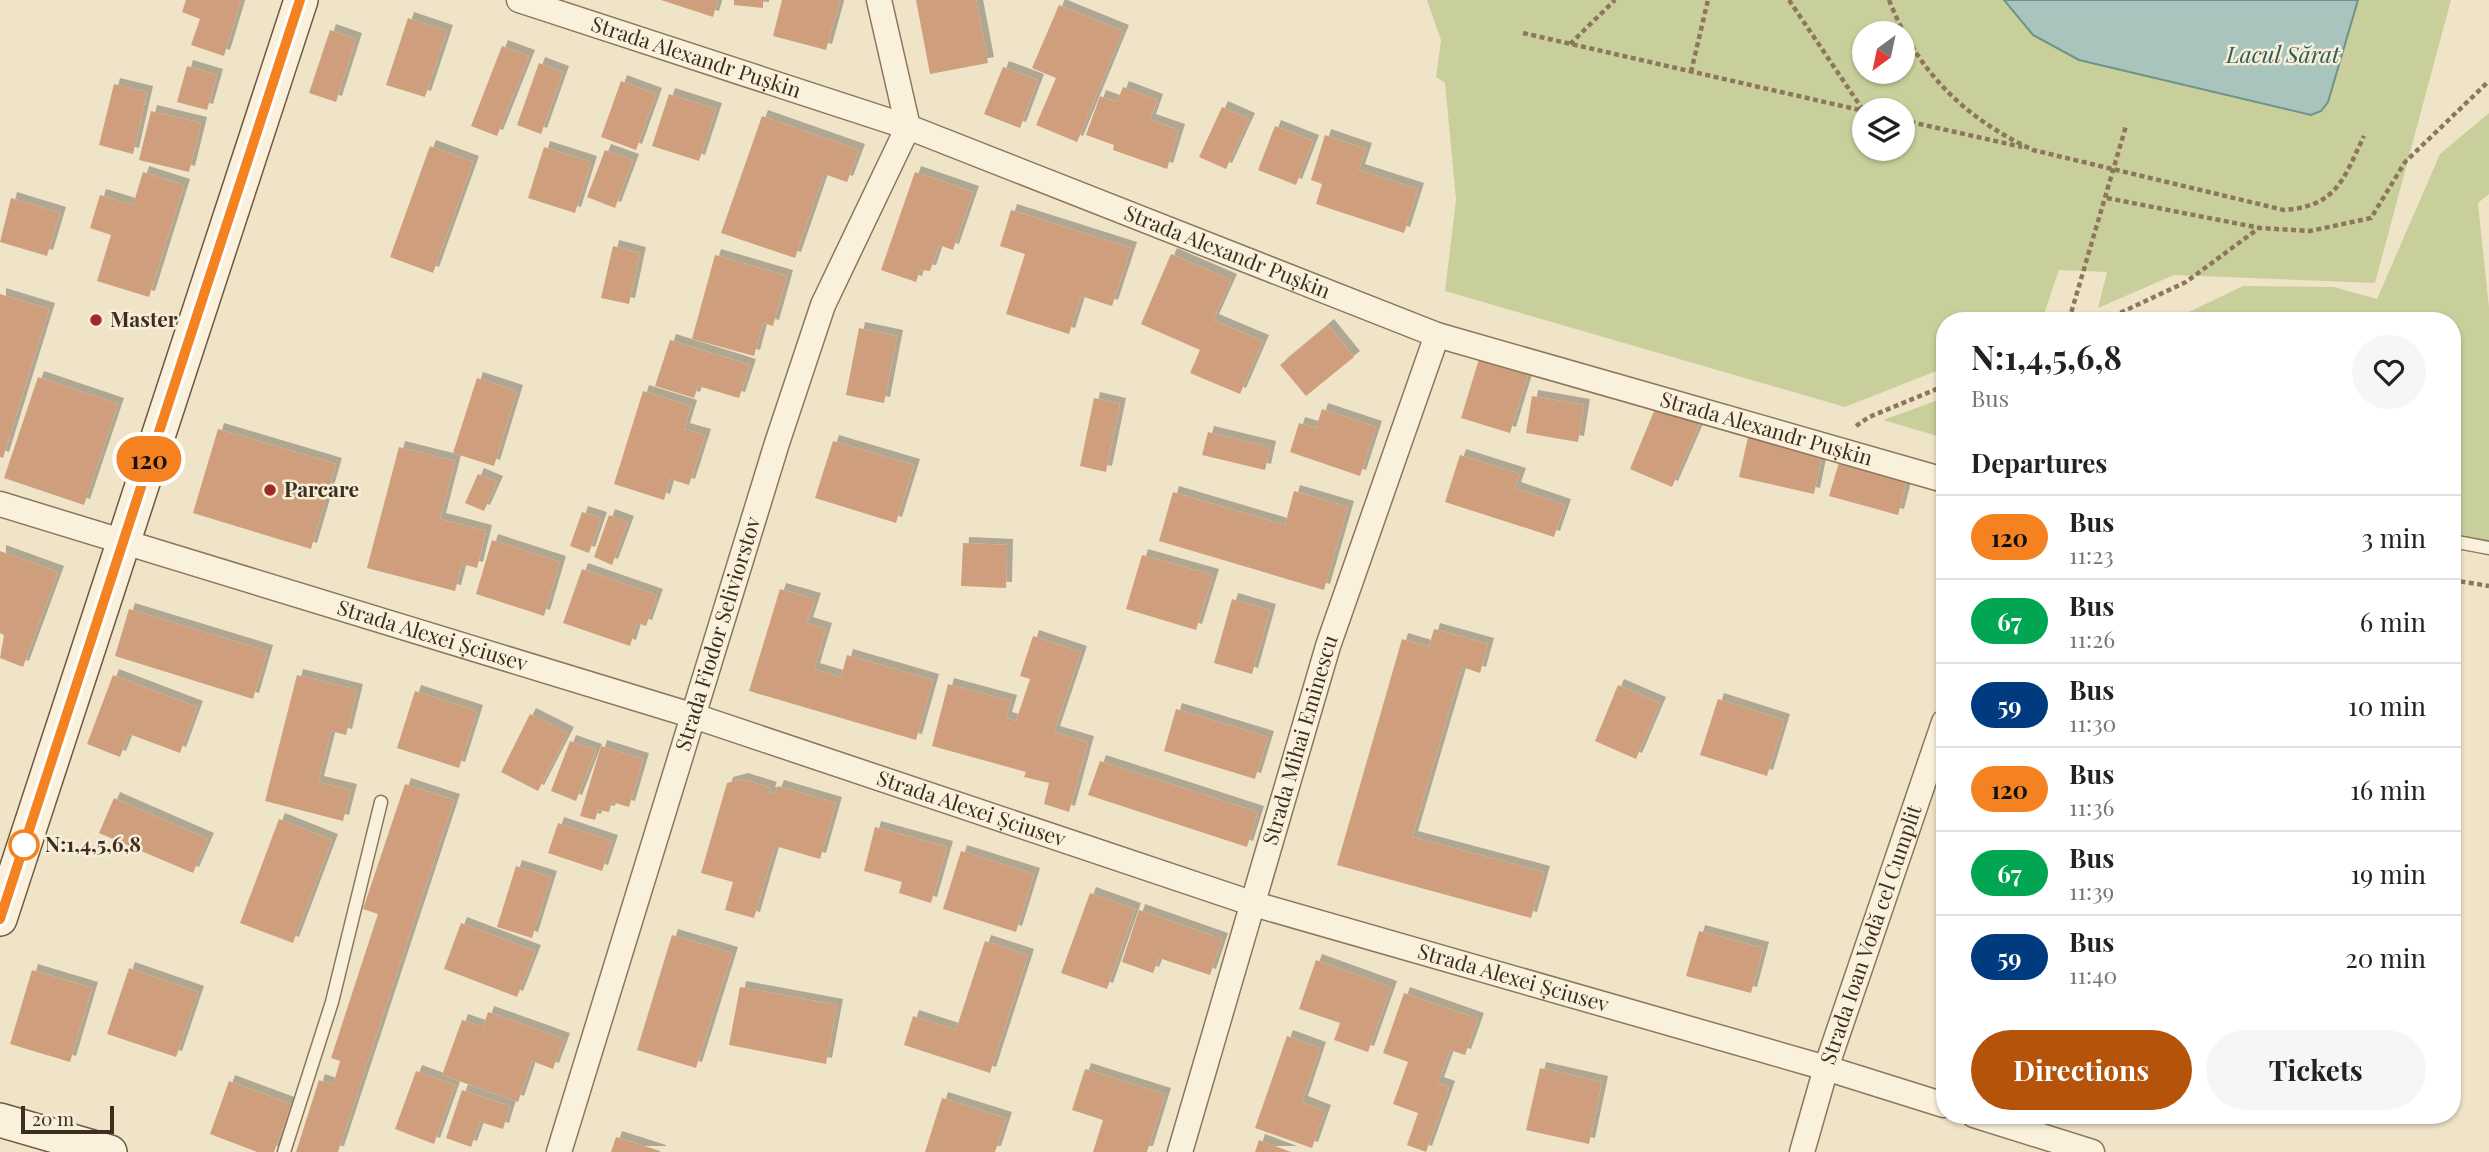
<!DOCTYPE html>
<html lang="en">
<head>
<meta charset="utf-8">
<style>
	body { margin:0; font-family:"Playfair Display",serif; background:#f6f6f6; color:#222; height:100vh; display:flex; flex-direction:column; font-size:26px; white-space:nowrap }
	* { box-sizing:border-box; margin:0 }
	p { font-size:23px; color:#767676 }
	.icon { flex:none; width:38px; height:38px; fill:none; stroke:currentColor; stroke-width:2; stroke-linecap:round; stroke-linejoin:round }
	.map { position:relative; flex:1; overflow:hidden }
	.drawer { position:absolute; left:1936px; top:312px; width:525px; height:812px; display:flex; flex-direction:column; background:#fff; border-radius:28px; box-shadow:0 2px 5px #0004 }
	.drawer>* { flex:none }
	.badge { padding:0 14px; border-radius:23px; font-size:24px; line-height:46px }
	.needle { width:46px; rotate:213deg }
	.buttons { position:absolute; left:1852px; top:21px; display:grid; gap:14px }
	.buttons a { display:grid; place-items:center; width:63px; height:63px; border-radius:50%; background:#fff; box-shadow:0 2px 5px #0004; font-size:35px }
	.scale { position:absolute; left:21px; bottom:18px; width:93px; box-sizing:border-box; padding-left:7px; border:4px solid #3d2e20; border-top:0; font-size:19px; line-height:24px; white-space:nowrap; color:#3d2e20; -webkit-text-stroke:5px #f7eed8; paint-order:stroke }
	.map>.badge { position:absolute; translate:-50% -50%; box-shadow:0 0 0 4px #fff }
	h2 { padding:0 35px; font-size:26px; line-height:63px }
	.round { display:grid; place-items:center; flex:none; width:74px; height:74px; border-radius:37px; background:#f6f6f6 }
	.headline { display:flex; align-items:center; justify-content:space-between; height:119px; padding:0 35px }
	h1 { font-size:33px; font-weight:700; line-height:52px }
	.primary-button { display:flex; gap:14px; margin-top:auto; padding:14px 35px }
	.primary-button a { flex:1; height:80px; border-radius:42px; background:#b45309; color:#fff; font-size:28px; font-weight:700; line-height:80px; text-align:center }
	.primary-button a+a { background:#f6f6f6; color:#222 }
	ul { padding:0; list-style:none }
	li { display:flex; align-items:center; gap:21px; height:84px; padding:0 35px; border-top:2px solid #e0e0e0 }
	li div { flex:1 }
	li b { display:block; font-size:26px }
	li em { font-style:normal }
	li .badge { min-width:77px; font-weight:700; text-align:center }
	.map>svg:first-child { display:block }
	.green { fill:#c9cf9b; fill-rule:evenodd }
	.water { fill:#a9c4bc; stroke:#6f938a; stroke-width:2 }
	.building { fill:#cf9f7d; filter:url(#shadow) }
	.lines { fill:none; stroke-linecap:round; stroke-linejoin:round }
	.service-casing { stroke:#8d765c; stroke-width:15 }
	.minor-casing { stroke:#8d765c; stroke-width:27 }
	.secondary-casing { stroke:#6f573f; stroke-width:36 }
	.path { stroke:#8d765c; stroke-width:4.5; stroke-dasharray:5 3.5; stroke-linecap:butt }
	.service { stroke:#faf1dc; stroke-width:12 }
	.minor { stroke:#faf1dc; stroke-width:24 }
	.secondary { stroke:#faf1dc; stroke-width:33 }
	.line-casing { stroke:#fff; stroke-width:16 }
	.line { stroke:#f58220; stroke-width:10 }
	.poi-dot { fill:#9e2a2b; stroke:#f7eed8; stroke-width:2.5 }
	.stop-dot { fill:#fff; stroke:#f58220; stroke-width:3.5 }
	.labels { text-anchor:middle; stroke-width:5; stroke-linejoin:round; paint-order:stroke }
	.street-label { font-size:21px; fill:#3d2e20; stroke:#f7eed8 }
	.poi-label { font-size:21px; font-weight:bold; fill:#3d2e20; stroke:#f7eed8; text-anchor:start }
	.stop-label { font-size:21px; font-weight:bold; fill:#3d2e20; stroke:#f7eed8; text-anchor:start }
	.water-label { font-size:23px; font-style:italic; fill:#2f5d5a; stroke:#f7eed8 }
</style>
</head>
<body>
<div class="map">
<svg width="2489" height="1152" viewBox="0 0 2489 1152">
	<defs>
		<filter id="shadow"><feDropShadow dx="6" dy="-6" stdDeviation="0" flood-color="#0004"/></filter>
	</defs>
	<rect width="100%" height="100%" fill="#f0e4c8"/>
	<path class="green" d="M1427 0H2451L2375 283 2174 275 2098 308 2107 272 2059 270 2042 320H1944V368L1845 407 1445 291 1456 200 1445 83 1436 77 1441 40ZM1864 33H1902V72H1864ZM1864 110H1902V149H1864Z
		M2489 113V194L2478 203 2489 308V543L2452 536V320H2172L2243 286 2334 287 2377 299 2440 154Z
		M1944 398V438L1883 420Z"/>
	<path class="water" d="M2004 0H2358L2328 102 2321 111 2311 115 2079 60 2033 35Z"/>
	<path class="building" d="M186 0H241L224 56 191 45 200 19 182 12Z
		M661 0H718L713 17Z
		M734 0H763V8L734 5Z
		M782 0H840L826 50 773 36Z
		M916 0H976L988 63 930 74Z
		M1059 5 1123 31 1077 142 1036 125 1056 78 1032 68Z
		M408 18 447 31 425 97 386 85Z
		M330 30 356 39 336 102 309 93Z
		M502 46 529 56 497 136 471 126Z
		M539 63 563 72 541 134 517 125Z
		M187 66 217 75 207 110 177 102Z
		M1003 67 1038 80 1020 128 984 114Z
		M621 81 656 94 636 150 601 137Z
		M114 84 147 92 133 154 99 145Z
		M1123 87 1157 100 1150 120 1179 130 1167 169 1113 150 1114 145 1086 135 1100 96 1117 102Z
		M669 94 716 109 699 161 652 146Z
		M1222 107 1249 119 1226 169 1199 157Z
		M151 111 201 123 189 172 139 160Z
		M762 116 859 150 847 182 824 174 795 258 721 233Z
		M1275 126 1313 141 1296 185 1258 170Z
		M1325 135 1366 149 1359 170 1418 189 1404 233 1316 204 1322 184 1311 180Z
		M430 146 473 162 433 273 390 257Z
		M544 147 591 162 575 213 528 198Z
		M605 150 633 160 615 208 587 197Z
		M143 172 184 185 149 297 97 281 111 235 90 228 100 195 133 205Z
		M915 172 973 192 953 250 939 245 930 271 920 270 916 282 881 270Z
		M11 198 60 213 47 256 0 242Z
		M1011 210 1131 248 1112 306 1081 296 1069 334 1006 314 1025 254 1000 246Z
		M613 246 640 253 629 304 601 298Z
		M1171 254 1231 280 1213 320 1263 341 1240 394 1190 373 1200 350 1141 324Z
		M715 255 787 276 773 326 763 323 754 356 692 339Z
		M0 294 49 309 3 458 0 457Z
		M1328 325 1354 357 1306 396 1280 365Z
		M859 328 897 336 884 403 846 395Z
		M670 340 750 365 739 398 698 386 694 398 655 386Z
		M1482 349 1531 364 1510 433 1461 418Z
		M38 377 118 404 84 505 4 478Z
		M477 378 517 391 494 466 453 453Z
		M643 391 691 406 684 429 705 435 689 485 670 479 664 500 614 484Z
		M1532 396 1584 405 1578 442 1526 433Z
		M1094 398 1120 404 1106 472 1080 466Z
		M1657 404 1700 423 1672 487 1630 469Z
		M1322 409 1376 427 1360 476 1290 452 1299 423 1316 428Z
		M218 429 336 464 311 549 193 513Z
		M1208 432 1270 447 1265 470 1202 455Z
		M1749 433 1823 450 1814 494 1739 477Z
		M833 441 914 465 896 523 815 498Z
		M399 447 455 461 440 519 486 531 477 568 462 564 455 591 367 568Z
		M1460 455 1520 474 1515 488 1565 505 1554 537 1445 502Z
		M1839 462 1907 480 1898 515 1829 496Z
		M478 474 497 482 484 511 465 503Z
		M1294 491 1348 507 1324 590 1159 541 1173 492 1285 525Z
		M582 512 601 518 589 553 570 546Z
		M609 515 628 522 612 565 594 557Z
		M492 540 560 562 544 616 476 594Z
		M963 543 1007 545 1006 588 961 586Z
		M0 551 58 572 23 667 0 658 4 635 0 633Z
		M1142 555 1213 575 1196 630 1126 609Z
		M582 569 657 595 646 626 637 623 630 646 563 623Z
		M780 589 815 599 807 623 826 629 814 669 841 677 847 655 933 680 916 740 749 691Z
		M1232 599 1270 610 1252 674 1214 663Z
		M129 609 267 651 253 699 115 656Z
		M1434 629 1488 644 1480 673 1462 667 1412 837 1544 872 1531 918 1337 865 1402 639 1429 647Z
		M1033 636 1081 652 1054 732 1088 742 1069 812 1044 804 1049 783 1024 777 1026 772 932 746 948 684 1011 701 1006 718 1016 721 1030 679 1020 676Z
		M113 675 197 707 180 753 129 734 120 757 87 744Z
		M297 675 357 690 346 735 331 731 318 782 351 790 343 821 265 801Z
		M1618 685 1660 703 1636 759 1595 741Z
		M415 691 477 711 459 768 397 748Z
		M1718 699 1784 720 1767 776 1700 755Z
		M1176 709 1268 737 1255 779 1164 751Z
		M530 714 568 733 538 791 501 772Z
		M570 741 596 750 576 801 551 791Z
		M601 746 643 759 629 807 612 802 609 812 598 810 595 820 580 816Z
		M1100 761 1258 812 1247 847 1088 795Z
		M742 779 771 788 769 793 775 794 778 786 836 803 820 859 775 846 754 918 725 910 733 882 701 873 727 783Z
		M405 784 454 800 338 1152H296L319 1080 333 1085 340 1061 331 1058 378 914 363 909Z
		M114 798 208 839 193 873 99 833Z
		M279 819 332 840 293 943 240 923Z
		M558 823 612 841 602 871 548 853Z
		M875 827 947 847 931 903 899 893 902 882 864 871Z
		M961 851 1034 874 1016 932 943 909Z
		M516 866 551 877 532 938 497 927Z
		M1090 893 1135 909 1107 989 1061 973Z
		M1139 910 1222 939 1210 975 1159 958 1153 973 1122 962Z
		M461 923 535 951 517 997 444 969Z
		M1699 931 1763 948 1751 993 1686 976Z
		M672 935 732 953 696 1068 637 1050Z
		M985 941 1028 955 990 1073 904 1045 913 1016 956 1030Z
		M1316 960 1391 987 1368 1052 1334 1040 1340 1023 1299 1009Z
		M129 968 198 992 176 1057 107 1034Z
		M32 970 92 988 70 1062 10 1044Z
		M740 987 837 1005 826 1064 729 1045Z
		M1404 993 1478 1019 1465 1055 1450 1050 1438 1083 1449 1087 1426 1152 1407 1145 1418 1113 1393 1104 1408 1062 1383 1053Z
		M488 1012 564 1039 553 1069 532 1061 518 1102 442 1075 462 1020 483 1027Z
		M1287 1036 1320 1048 1302 1102 1325 1111 1312 1148 1255 1128Z
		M1540 1068 1602 1082 1589 1144 1526 1130Z
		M1085 1069 1165 1094 1147 1152H1093L1103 1120 1072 1110Z
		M416 1071 455 1085 434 1144 395 1129Z
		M229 1081 291 1104 274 1152H257L210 1134Z
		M462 1090 510 1106 503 1129 480 1122 471 1147 446 1138Z
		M942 1098 1006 1118 995 1152H925Z
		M616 1137 660 1151V1152H611Z
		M1259 1140 1291 1152H1255Z"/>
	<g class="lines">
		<defs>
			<path id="service" d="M2452 541 2489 548
				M284 1152 332 1002 381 802"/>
			<g id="minor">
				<path id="s1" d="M519 0 908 127 1437 335 1944 480"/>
				<path id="s2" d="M0 504 694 716 1254 904 1826 1068 1944 1105"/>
				<path d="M1974 1115 2092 1152"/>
				<path id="s3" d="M559 1152 777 443 823 305 908 127 879 0"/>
				<path id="s4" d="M1180 1152 1328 646 1437 335"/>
				<path id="s5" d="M1802 1152 1826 1068 1944 722"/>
			</g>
			<path id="secondary" d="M0 919 301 0
				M0 1120 110 1152"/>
		</defs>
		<use href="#service" class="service-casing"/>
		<use href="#minor" class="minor-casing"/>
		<use href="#secondary" class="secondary-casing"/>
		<path class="path" d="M1789 0 1863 110
			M1889 0C1917 71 1964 118 2033 150L2284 210C2337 206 2343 180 2364 136
			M1523 33 1864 111
			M1570 44 1615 0
			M1691 72 1708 0
			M1902 120 2022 147
			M2107 198 2260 228 2310 231 2371 218 2405 162 2489 81
			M2069 320 2126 126
			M2105 320 2186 282 2259 228
			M1856 426 1869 417 1944 386
			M2452 580 2489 586"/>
		<use href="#service" class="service"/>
		<use href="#minor" class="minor"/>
		<use href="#secondary" class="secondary"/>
	</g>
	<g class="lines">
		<defs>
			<path id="line" d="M0 919 300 0"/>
		</defs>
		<use href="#line" class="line-casing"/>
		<use href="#line" class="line"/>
	</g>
	<g class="poi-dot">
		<circle cx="96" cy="320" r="7"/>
		<circle cx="270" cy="490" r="7"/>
	</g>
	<circle class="stop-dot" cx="24" cy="845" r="14"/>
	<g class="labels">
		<g class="street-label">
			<text dy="7" stroke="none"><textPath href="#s1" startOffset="186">Strada Alexandr Pușkin</textPath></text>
			<text dy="7" stroke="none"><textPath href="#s1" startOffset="752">Strada Alexandr Pușkin</textPath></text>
			<text dy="7" stroke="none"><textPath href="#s1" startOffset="1320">Strada Alexandr Pușkin</textPath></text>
			<text dy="7" stroke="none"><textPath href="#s3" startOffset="542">Strada Fiodor Seliviorstov</textPath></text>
			<text dy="7" stroke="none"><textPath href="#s2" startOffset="452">Strada Alexei Șciusev</textPath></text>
			<text dy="7" stroke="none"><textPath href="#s4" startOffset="429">Strada Mihai Eminescu</textPath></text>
			<text dy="7" stroke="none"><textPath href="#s2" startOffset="1018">Strada Alexei Șciusev</textPath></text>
			<text dy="7" stroke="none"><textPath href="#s5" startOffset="228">Strada Ioan Vodă cel Cumplit</textPath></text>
			<text dy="7" stroke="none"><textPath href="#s2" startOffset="1586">Strada Alexei Șciusev</textPath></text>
		</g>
		<g class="poi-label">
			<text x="110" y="327">Master</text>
			<text x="284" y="497">Parcare</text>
		</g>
		<g class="stop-label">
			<text x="45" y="852">N:1,4,5,6,8</text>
		</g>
		<g class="water-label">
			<text x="2283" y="63">Lacul Sărat</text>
		</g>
	</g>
</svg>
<div class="buttons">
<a><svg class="needle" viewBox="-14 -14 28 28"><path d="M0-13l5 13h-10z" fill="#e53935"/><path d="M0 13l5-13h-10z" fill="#767676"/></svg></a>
<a><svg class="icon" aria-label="layers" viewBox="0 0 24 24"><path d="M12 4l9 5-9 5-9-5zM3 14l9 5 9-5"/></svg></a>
</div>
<div class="scale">20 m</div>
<b class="badge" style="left:149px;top:459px;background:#f58220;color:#111">120</b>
<section class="drawer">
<div class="headline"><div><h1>N:1,4,5,6,8</h1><p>Bus</p></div><a class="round"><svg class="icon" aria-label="heart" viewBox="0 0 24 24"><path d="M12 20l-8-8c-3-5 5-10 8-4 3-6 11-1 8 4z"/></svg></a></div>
<h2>Departures</h2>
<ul>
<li><span class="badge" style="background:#f58220;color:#111">120</span><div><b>Bus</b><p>11:23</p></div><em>3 min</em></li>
<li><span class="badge" style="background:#00a651;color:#fff">67</span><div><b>Bus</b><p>11:26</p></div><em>6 min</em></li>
<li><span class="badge" style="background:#003b80;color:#fff">59</span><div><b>Bus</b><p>11:30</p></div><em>10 min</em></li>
<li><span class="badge" style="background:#f58220;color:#111">120</span><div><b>Bus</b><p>11:36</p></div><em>16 min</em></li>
<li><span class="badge" style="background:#00a651;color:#fff">67</span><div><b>Bus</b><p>11:39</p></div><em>19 min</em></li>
<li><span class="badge" style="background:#003b80;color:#fff">59</span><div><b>Bus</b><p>11:40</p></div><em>20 min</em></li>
</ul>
<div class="primary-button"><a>Directions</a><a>Tickets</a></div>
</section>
</div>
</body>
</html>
